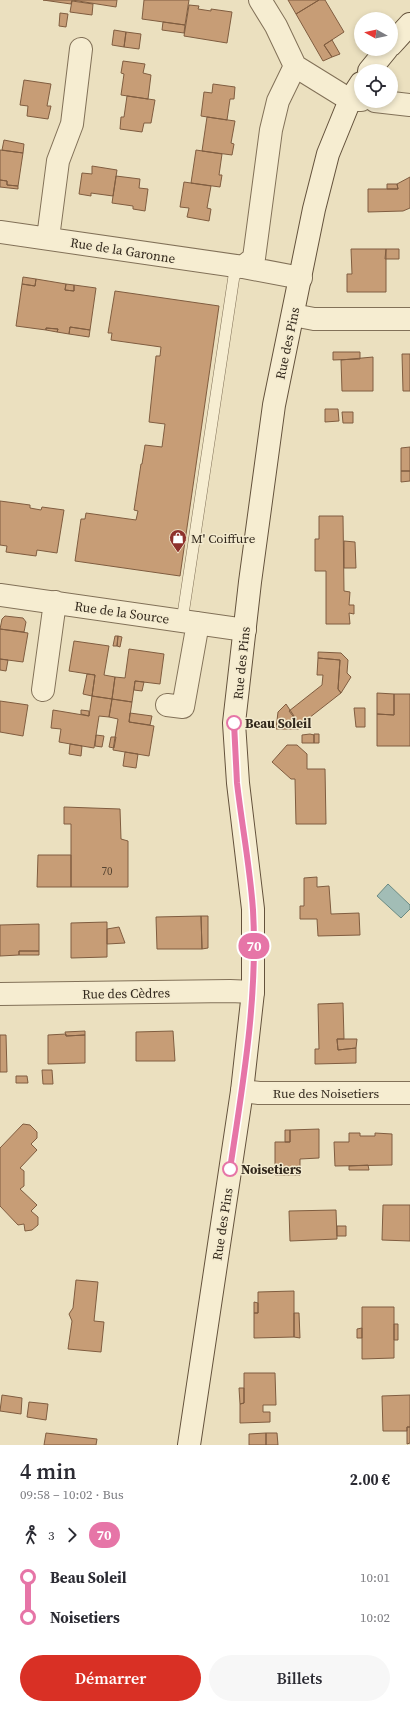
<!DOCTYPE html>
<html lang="fr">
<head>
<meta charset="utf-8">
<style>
	body { margin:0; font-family:"Source Serif 4",serif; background:#f7f7f7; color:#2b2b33; height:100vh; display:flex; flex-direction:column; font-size:15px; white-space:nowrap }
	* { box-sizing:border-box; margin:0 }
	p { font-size:13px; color:#7c7c81 }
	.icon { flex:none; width:22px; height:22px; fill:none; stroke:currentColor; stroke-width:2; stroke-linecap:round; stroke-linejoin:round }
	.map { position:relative; height:1445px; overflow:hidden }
	.drawer { display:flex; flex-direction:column; background:#fff; flex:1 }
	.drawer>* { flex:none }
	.badge { padding:0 8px; border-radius:13px; font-size:14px; line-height:26px }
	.needle { width:26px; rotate:278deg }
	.fabs { position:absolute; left:354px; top:12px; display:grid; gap:8px }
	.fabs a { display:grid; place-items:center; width:44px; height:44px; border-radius:50%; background:#fff; box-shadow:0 2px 6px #0003; font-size:20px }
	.map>.badge { position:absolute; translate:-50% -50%; box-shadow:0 0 0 2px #fff }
	.legs { display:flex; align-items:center; gap:6px; height:44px; padding:0 20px; font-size:13px }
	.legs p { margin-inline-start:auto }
	.headline { display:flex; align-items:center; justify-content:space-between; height:68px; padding:0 20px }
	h1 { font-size:22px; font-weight:600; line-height:30px }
	.button { display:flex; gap:8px; margin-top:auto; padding:8px 20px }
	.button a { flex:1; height:46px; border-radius:24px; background:#d93025; color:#fff; font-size:16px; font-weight:600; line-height:46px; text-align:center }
	.button a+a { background:#f7f7f7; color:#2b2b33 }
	ul { padding:0 20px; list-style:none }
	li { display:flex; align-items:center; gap:14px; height:40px; font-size:15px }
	li i { display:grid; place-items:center; width:6px; height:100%; margin:0 5px; background:currentColor }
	li i::after { content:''; width:10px; height:10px; margin:-5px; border:3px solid; border-radius:50%; background:#fff }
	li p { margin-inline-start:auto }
	li:first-child i { background:linear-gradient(#0000 50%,currentColor 0) }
	li:last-child i { background:linear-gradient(currentColor 50%,#0000 0) }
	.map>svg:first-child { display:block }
	.water { fill:#a2bdb6; stroke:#6a8a83 }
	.building { fill:#c79d76; stroke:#805d40 }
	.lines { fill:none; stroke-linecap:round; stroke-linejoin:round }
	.lane-casing { stroke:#827158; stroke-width:12 }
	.street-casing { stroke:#827158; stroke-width:24 }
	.secondary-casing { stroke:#64523c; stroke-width:24 }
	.lane { stroke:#f6edd1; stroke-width:11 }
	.street { stroke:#f6edd1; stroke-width:22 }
	.secondary { stroke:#f6edd1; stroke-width:22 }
	.line-1-casing { stroke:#fff; stroke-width:9 }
	.line-1 { stroke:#e675a7; stroke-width:6 }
	.stop-1-dot { fill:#fff; stroke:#e675a7; stroke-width:2 }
	.labels { text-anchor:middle; stroke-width:3; stroke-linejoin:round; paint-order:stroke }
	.number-label { font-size:11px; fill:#574532 }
	.street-label { font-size:13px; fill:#32281c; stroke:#f3eace }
	.poi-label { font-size:13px; fill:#32281c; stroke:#f3eace; text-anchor:start }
	.stop-label { font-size:13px; font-weight:bold; fill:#32281c; stroke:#f3eace; text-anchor:start }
</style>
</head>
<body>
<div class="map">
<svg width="410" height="1445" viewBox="0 0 410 1445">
	<rect width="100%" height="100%" fill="#ebe0bf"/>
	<path class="water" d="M388 884 410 905V909L401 918 377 896Z"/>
	<path class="building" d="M43 0H72L71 4Z
		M72 0H117L116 7Z
		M144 0H189L185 25 142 19Z
		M288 0H319L296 14Z
		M319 0H325L344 32 324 45 332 57 323 61 296 14Z
		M72 1 93 4 92 15 70 12Z
		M189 5 199 6 198 9 211 11V9L232 12 227 43 184 36Z
		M60 13 68 14 66 27 59 26Z
		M163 22 185 25 184 33 162 30Z
		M114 30 126 32 124 47 112 45Z
		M126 32 141 34 139 49 124 47Z
		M332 40 340 54 332 57 324 45Z
		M123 61 145 64 143 73 151 75 148 99 121 95 124 74 121 73Z
		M24 80 51 84 47 106H51L48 119 27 116 28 106 20 105Z
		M213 84 235 87 234 99H230L227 120 201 116 204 92 212 93Z
		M127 96 155 100 151 123H144L142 132 120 129 121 117H124Z
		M207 117 235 121 231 143 234 144 232 155 202 151Z
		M4 140 24 144 23 153 2 150Z
		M0 150 23 153 18 186 7 185V181L0 180Z
		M196 150 222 154 219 175H222L220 187 191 183Z
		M92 166 117 170 113 196 91 193V196L79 194 82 173 92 174Z
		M116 176 140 179 139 188 148 189 145 211 133 209V206L112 203Z
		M410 177V208L403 211 368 212V189H398L397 184Z
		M0 180 7 181V185L18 186V189L0 187Z
		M184 182 211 186 207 208 211 209 209 221 187 217 189 208 180 207Z
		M387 184H397L398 189H387Z
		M351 249H386V292H347V274H352Z
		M386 249H399V259H385Z
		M23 277 36 279 35 286 22 284Z
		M36 279 66 284 65 290 74 291V285L96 288 90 330 70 327 69 334 57 332 58 329 46 328V330L16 326 22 284 35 286Z
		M66 284 74 285V291L65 290Z
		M115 291 219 306 180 576 75 561 81 519H85L86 513 136 520 138 511 134 510 141 464H142L145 445 162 447 165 424 149 422 156 356H160L161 347 111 340 112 333H108Z
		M70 327 90 330 89 337 69 334Z
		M46 328 58 329 57 332 46 330Z
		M333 352H360V359L333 360Z
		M402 354H410V391H403Z
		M373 357V391H342L341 360Z
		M325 409H338L339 421 325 422Z
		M342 412H353V423H343Z
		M410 447V471H401V448Z
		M401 471H410V481L401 482Z
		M0 501 30 505V508L41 510 42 507 64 510 57 553 37 550 36 556 6 552 7 546 0 545Z
		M319 516H343L344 591 350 592 349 605H354V614L349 613 350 624H326V571H315V539H319Z
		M344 541 355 542 356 568H344Z
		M5 616 23 618 26 622 24 632 0 629 2 619Z
		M0 629 28 633 23 662 0 659Z
		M115 636H118L117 646H113Z
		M118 636 122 637 120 647 117 646Z
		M74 641 109 646 104 675 115 677 112 699 92 696 95 675 69 671Z
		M129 649 164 654 160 684 135 681 132 702 112 699 115 677 125 678Z
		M318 652 341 653 348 660 347 673 351 677 341 693 338 689 340 660 318 658Z
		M318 658 340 660 338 689 341 693 300 725 289 711 322 685 323 675H317Z
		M0 659 8 660 6 671 0 670Z
		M87 674 95 675 92 696 83 694Z
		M135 681 144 682 142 691 134 690Z
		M377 693 394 694V715L377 714Z
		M394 694H410V746H377V714L394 715Z
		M92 696 112 699 109 717 99 716 94 748 59 742 61 729 51 728 53 710 89 716Z
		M112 699 132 702 129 722 154 726 149 756 113 750 118 719 109 717Z
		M0 701 28 705 23 736 0 732Z
		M286 704 300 725 299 729H276L278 712Z
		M354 708H365V727H356Z
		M81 710 89 711V716L81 714Z
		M130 713 152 716 150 725 129 722Z
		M310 734 314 735V743H302V735Z
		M314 734H319V743H314Z
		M96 735 104 736 102 747 95 746Z
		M111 737H116L114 748 109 747Z
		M70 744 82 746 81 756 69 754Z
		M287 745H297L307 754V769H325L326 824H296L295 779H291L272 762Z
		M125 752 138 754 136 768 123 766Z
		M64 807 120 809 121 839 128 841V887H71V824H64Z
		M38 855H71V887H37Z
		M317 877V887L329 886 331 914 359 913 360 935 318 936 317 919H300V906H304V878Z
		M201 916 202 949H157L156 917Z
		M201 916H208V948L202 949Z
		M107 922V957L71 958V923Z
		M39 924V951H19V955L0 956V925Z
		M119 927 125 943 107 944V929Z
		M19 951H39V955H19Z
		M343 1003 344 1039H337L338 1050 356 1048V1063L315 1064V1049H319L318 1004Z
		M85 1031V1035L66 1036 65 1032Z
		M173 1031 175 1061H136V1032Z
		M66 1034V1036L85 1035V1063L48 1064V1035Z
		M0 1035H6L7 1072H0Z
		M337 1039H357L356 1048 338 1050Z
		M42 1070H52L53 1084H43Z
		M16 1076H27L28 1083H16Z
		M23 1124 30 1125 37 1132V1138L31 1144 37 1150 20 1168 24 1171V1186L20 1189 37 1205 31 1211 38 1217V1225L32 1230 25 1231 24 1224 18 1225 0 1206V1148Z
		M319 1129V1158L300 1159V1175H275V1142H290V1130Z
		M285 1130H290V1142H285Z
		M349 1133H360V1136H375V1133L392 1134V1165L335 1166 334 1142H349Z
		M368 1165 369 1170H349V1166Z
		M383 1205H410V1241L382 1240Z
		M336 1210 337 1239 290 1241 289 1211Z
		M337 1226H346V1236H337Z
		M76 1280 98 1282 94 1321 104 1322 101 1352 68 1349 72 1321 69 1314 73 1308Z
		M294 1291V1337L254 1338V1313H258V1292Z
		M254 1302 258 1303V1313H254Z
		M362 1307H394V1358L362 1359Z
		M294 1313H299L300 1338 294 1337Z
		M394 1324H398V1340H394Z
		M362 1328V1338H357V1329Z
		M244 1373H275L276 1405H263V1412H270V1422L240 1423V1404L244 1403Z
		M239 1388H244V1403L240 1404Z
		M2 1395 22 1398 21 1414 0 1411Z
		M410 1395V1427H407V1431H383L382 1396Z
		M29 1402 48 1404 46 1420 27 1417Z
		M407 1427H410V1443L407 1444Z
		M46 1433 97 1439 96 1445H44Z
		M266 1433H277L278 1445H266Z
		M266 1433V1445H249V1434Z"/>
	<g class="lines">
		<defs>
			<path id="lane" d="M182 621 234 276 243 267"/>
			<path id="street" d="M260 0 276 26 295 66
				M295 66 350 100H361
				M375 101 410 105
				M0 232 243 267 301 278
				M48 238 58 161 72 124 81 49
				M243 267 254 258 271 130 278 101 295 66
				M293 315 314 319H410
				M0 595 245 630
				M43 690 55 602
				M167 705 183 707 198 623
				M0 994 230 991 253 992
				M242 1091 259 1093H410"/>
			<path id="secondary" d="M391 45 410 24
				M369 71 387 49
				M189 1445 242 1091 253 992V909L238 783 234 723 250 582 274 405 314 209 328 154 350 100 361 83"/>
		</defs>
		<use href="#lane" class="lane-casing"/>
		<use href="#street" class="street-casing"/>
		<use href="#secondary" class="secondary-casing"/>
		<use href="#lane" class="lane"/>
		<use href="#street" class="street"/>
		<use href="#secondary" class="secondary"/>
	</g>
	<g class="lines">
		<defs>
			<path id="line-1" d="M230 1169C243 1083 258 997 253 910 250 867 242 826 237 783 236 763 235 743 234 723"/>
		</defs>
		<use href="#line-1" class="line-1-casing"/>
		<use href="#line-1" class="line-1"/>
	</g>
	<defs>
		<symbol id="shop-pin" viewBox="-11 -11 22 30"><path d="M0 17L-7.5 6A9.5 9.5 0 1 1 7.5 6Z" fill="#8e312c" stroke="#f3eace"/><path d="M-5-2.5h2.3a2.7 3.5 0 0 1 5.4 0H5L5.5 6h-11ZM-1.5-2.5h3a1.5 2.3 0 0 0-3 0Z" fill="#fff"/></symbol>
	</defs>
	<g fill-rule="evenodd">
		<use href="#shop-pin" x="168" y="528" width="20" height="27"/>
	</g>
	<g class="stop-1-dot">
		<circle cx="234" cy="723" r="7"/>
		<circle cx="230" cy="1169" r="7"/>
	</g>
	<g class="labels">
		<g class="number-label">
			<text x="107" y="875">70</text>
		</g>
		<g class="street-label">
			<text transform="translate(123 250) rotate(9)" y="5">Rue de la Garonne</text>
			<text transform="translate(287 343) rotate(-78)" y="5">Rue des Pins</text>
			<text transform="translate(122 612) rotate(8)" y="5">Rue de la Source</text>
			<text transform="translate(241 663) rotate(-84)" y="5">Rue des Pins</text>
			<text transform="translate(126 993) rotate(-1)" y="5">Rue des Cèdres</text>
			<text x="326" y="1098">Rue des Noisetiers</text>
			<text transform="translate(222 1224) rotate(-81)" y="5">Rue des Pins</text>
		</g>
		<g class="poi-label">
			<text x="191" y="543">M' Coiffure</text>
		</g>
		<g class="stop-label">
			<text x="245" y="728">Beau Soleil</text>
			<text x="241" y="1174">Noisetiers</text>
		</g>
	</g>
</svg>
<div class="fabs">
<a><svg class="needle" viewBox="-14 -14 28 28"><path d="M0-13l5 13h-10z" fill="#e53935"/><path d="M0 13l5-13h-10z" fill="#7c7c81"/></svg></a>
<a><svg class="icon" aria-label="locate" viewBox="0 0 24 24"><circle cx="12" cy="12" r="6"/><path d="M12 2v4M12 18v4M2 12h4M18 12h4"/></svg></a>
</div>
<b class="badge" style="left:254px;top:946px;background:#e675a7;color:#fff">70</b>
</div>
<section class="drawer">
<div class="headline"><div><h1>4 min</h1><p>09:58 – 10:02 · Bus</p></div><b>2.00 €</b></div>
<div class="legs"><svg class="icon" aria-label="walk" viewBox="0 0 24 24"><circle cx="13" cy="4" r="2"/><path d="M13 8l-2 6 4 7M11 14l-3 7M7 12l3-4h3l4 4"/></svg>3<svg class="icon" aria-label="forward" viewBox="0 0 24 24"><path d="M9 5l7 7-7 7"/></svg><b class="badge" style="background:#e675a7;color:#fff">70</b></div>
<ul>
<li><i style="color:#e675a7"></i><b>Beau Soleil</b><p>10:01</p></li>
<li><i style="color:#e675a7"></i><b>Noisetiers</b><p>10:02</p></li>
</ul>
<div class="button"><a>Démarrer</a><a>Billets</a></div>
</section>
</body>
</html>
